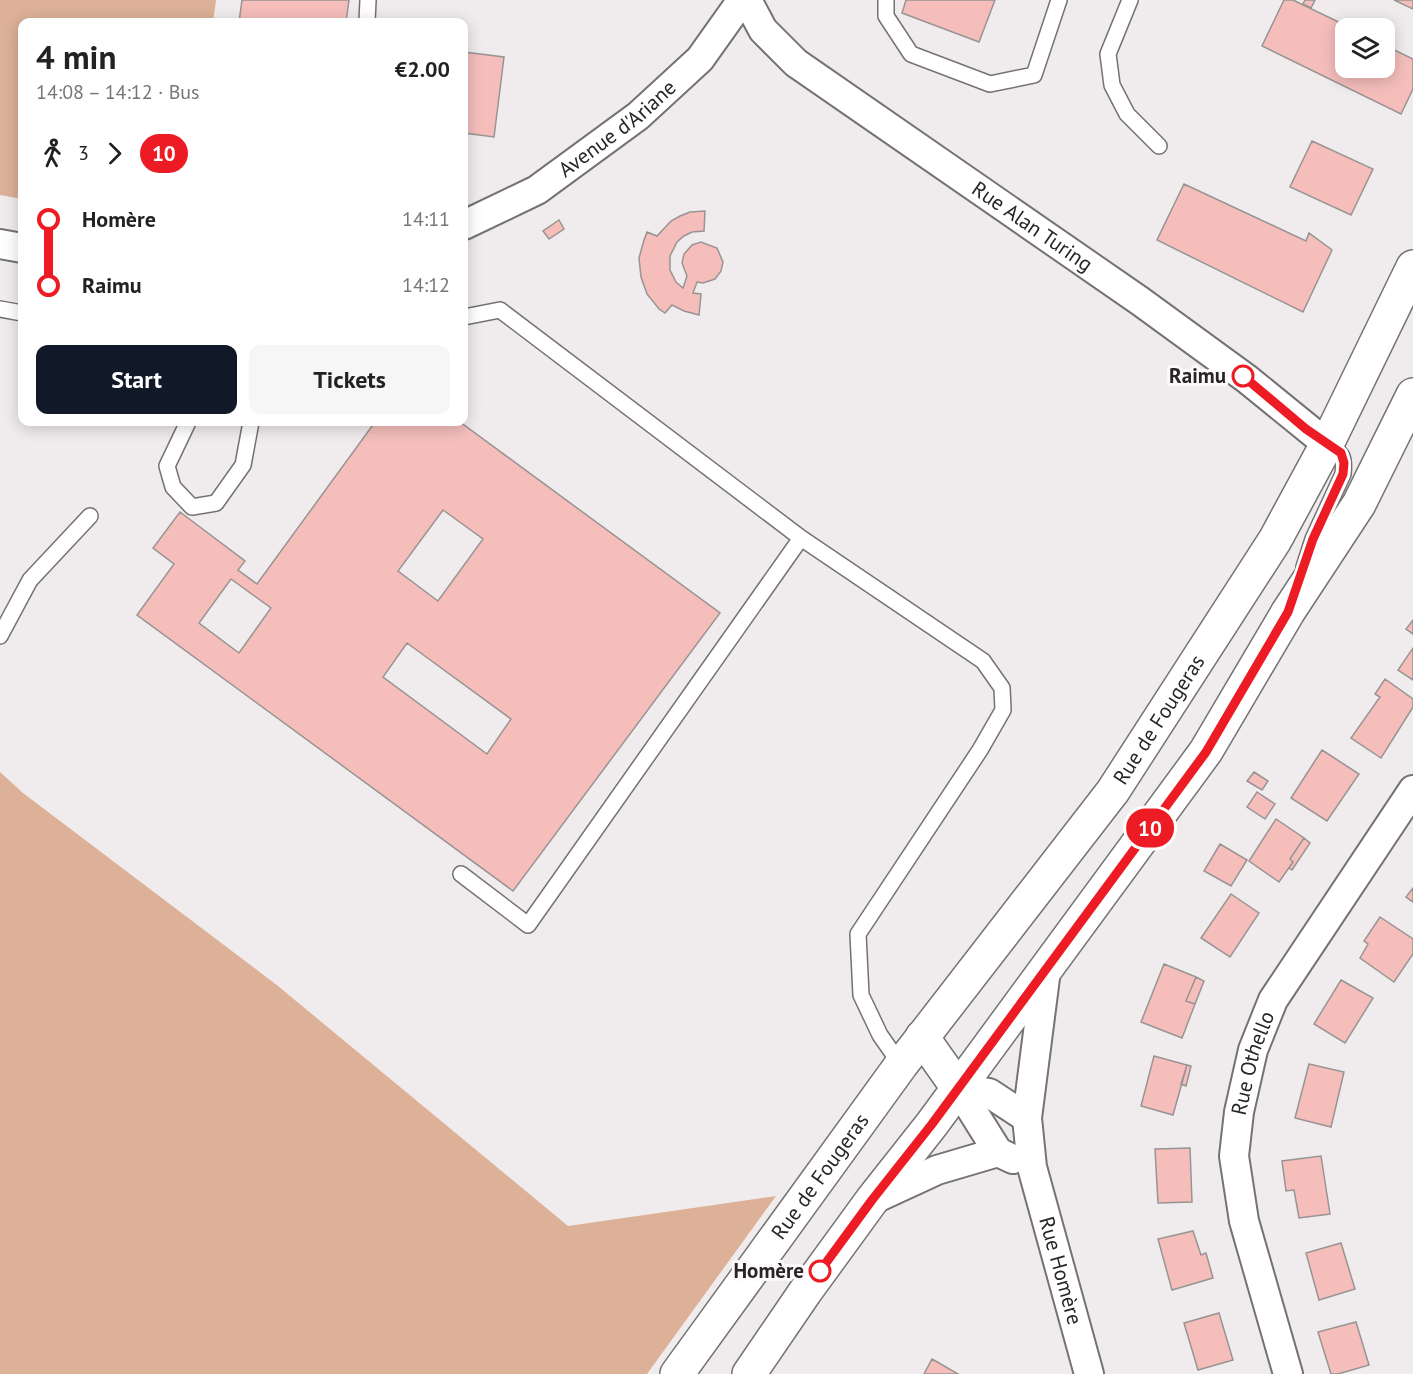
<!DOCTYPE html>
<html lang="en">
<head>
<meta charset="utf-8">
<style>
	body { margin:0; font-family:"PT Sans",sans-serif; background:#f6f6f6; color:#222; height:100vh; display:flex; flex-direction:column; font-size:22px; white-space:nowrap }
	* { box-sizing:border-box; margin:0 }
	p { font-size:20px; color:#767676 }
	.icon { flex:none; width:33px; height:33px; fill:none; stroke:currentColor; stroke-width:2; stroke-linecap:round; stroke-linejoin:round }
	.map { position:relative; flex:1; overflow:hidden }
	.panel { position:absolute; left:18px; top:18px; width:450px; height:408px; display:flex; flex-direction:column; background:#fff; border-radius:12px; box-shadow:0 3px 15px #0003 }
	.panel>* { flex:none }
	.badge { padding:0 12px; border-radius:20px; font-size:21px; line-height:39px }
	.buttons { position:absolute; left:1335px; top:18px; display:grid; gap:12px }
	.buttons a { display:grid; place-items:center; width:60px; height:60px; border-radius:12px; background:#fff; box-shadow:0 3px 15px #0003; font-size:30px }
	.map>.badge { position:absolute; translate:-50% -50%; box-shadow:0 0 0 3px #fff }
	.legs { display:flex; align-items:center; gap:9px; height:66px; padding:0 18px; font-size:20px }
	.legs p { margin-inline-start:auto }
	.head { display:flex; align-items:center; justify-content:space-between; height:102px; padding:0 18px }
	h1 { font-size:33px; font-weight:800; line-height:45px }
	.cta { display:flex; gap:12px; margin-top:auto; padding:12px 18px }
	.cta a { flex:1; height:69px; border-radius:12px; background:#111827; color:#fff; font-size:24px; font-weight:800; line-height:69px; text-align:center }
	.cta a+a { background:#f6f6f6; color:#222 }
	ul { padding:0 18px; list-style:none }
	li { display:flex; align-items:center; gap:21px; height:66px; font-size:22px }
	li i { display:grid; place-items:center; width:9px; height:100%; margin:0 8px; background:currentColor }
	li i::after { content:''; width:15px; height:15px; margin:-8px; border:4px solid; border-radius:50%; background:#fff }
	li p { margin-inline-start:auto }
	li:first-child i { background:linear-gradient(#0000 50%,currentColor 0) }
	li:last-child i { background:linear-gradient(currentColor 50%,#0000 0) }
	.map>svg:first-child { display:block }
	.green { fill:#dcb197 }
	.building { fill:#f5bebb; stroke:#989493; stroke-width:1.5; fill-rule:evenodd }
	.lines { fill:none; stroke-linecap:round; stroke-linejoin:round }
	.lane-casing { stroke:#757273; stroke-width:18 }
	.street-casing { stroke:#757273; stroke-width:32 }
	.secondary-casing { stroke:#757273; stroke-width:36 }
	.lane { stroke:#fff; stroke-width:15 }
	.street { stroke:#fff; stroke-width:28 }
	.secondary { stroke:#fff; stroke-width:33 }
	.line-1-casing { stroke:#fff; stroke-width:14 }
	.line-1 { stroke:#ed1c24; stroke-width:9 }
	.stop-1-dot { fill:#fff; stroke:#ed1c24; stroke-width:3 }
	.labels { text-anchor:middle; stroke-width:6; stroke-linejoin:round; paint-order:stroke }
	.street-label { font-size:21px; fill:#272526; stroke:#fdf9fb }
	.stop-label { font-size:21px; font-weight:bold; fill:#272526; stroke:#fdf9fb; text-anchor:end }
</style>
</head>
<body>
<div class="map">
<svg width="1413" height="1374" viewBox="0 0 1413 1374">
	<rect width="100%" height="100%" fill="#f0eced"/>
	<path class="green" d="M0 0H216L213 22H22V199L0 195Z
		M0 772 23 793 278 986 568 1226 776 1196 647 1374H0Z"/>
	<path class="building" d="M242 0H349L346 22H239Z
		M906 0H995L979 42 902 13Z
		M1284 0H1293L1351 28H1346V68H1384V45L1413 59V89L1401 114 1262 46Z
		M1305 0H1315L1311 8 1303 4Z
		M1394 0H1413V9Z
		M464 52 504 57 494 137 464 133Z
		M1312 141 1373 169 1351 215 1290 187Z
		M1184 184 1306 241 1309 233 1332 250 1303 312 1157 240Z
		M705 211 704 231 692 232 684 236 677 242 670 256V270L676 282 683 288 687 276 682 263 684 254 692 245 701 242 717 248 723 262 721 271 715 279 703 283 697 282 693 293 701 294 699 315 684 311 672 305 665 313 659 309 647 294 641 277 639 258 644 240 647 232 657 236 671 221 680 216 690 212Z
		M559 220 564 229 549 239 543 231Z
		M375 422H460L720 613 513 891 137 615 174 564 153 548 180 512 245 561 238 570 257 584ZM443 510 483 539 438 601 398 571ZM231 579 271 608 239 653 199 623ZM407 643 511 719 487 754 383 677Z
		M1413 620V634L1406 629Z
		M1413 648V680L1398 670Z
		M1385 679 1413 699V707L1381 758 1351 738 1380 697 1375 694Z
		M1322 750 1359 774 1327 821 1291 798Z
		M1254 772 1268 781 1262 790 1247 781Z
		M1257 792 1275 804 1265 819 1247 807Z
		M1276 819 1304 838 1290 859 1293 862 1279 882 1249 861Z
		M1304 838 1310 843 1292 870 1289 868 1293 862 1290 859Z
		M1220 844 1247 860 1231 886 1204 871Z
		M1413 888V902L1406 897Z
		M1231 894 1259 913 1230 957 1201 938Z
		M1380 917 1413 939V954L1394 982 1360 958 1368 944 1364 941Z
		M1164 964 1196 977 1186 1001 1195 1004 1182 1038 1141 1022Z
		M1196 977 1204 981 1195 1004 1186 1001Z
		M1341 980 1373 998 1345 1043 1314 1024Z
		M1154 1056 1187 1065 1173 1115 1141 1106Z
		M1309 1064 1344 1072 1331 1127 1295 1118Z
		M1187 1065 1191 1066 1186 1086 1181 1084Z
		M1190 1148 1192 1202 1158 1203 1155 1149Z
		M1321 1156 1330 1214 1299 1218 1294 1190 1286 1191 1282 1161Z
		M1193 1231 1201 1255 1206 1253 1213 1278 1172 1290 1158 1239Z
		M1341 1243 1355 1289 1319 1300 1306 1253Z
		M1219 1313 1233 1360 1198 1370 1184 1323Z
		M1356 1322 1369 1365 1338 1374H1331L1318 1332Z
		M932 1359 958 1374H924Z"/>
	<g class="lines">
		<defs>
			<path id="lane" d="M886 0V16L911 54 990 84 1034 75 1059 0
				M1130 0 1108 54 1112 85 1127 114 1159 146
				M367 22 368 0
				M0 309 22 313
				M464 317 500 310 801 538 983 661 1002 688 1003 710 980 750 858 934 861 995 880 1035 901 1065
				M188 422 167 466 173 487 192 507 216 503 243 465 251 422
				M1304 567 1313 539 1343 474C1345 455 1342 453 1327 444
				M0 636 30 580 90 516
				M461 874 528 925 801 538"/>
			<g id="street">
				<path id="s1" d="M747 0 763 30 796 63 1140 301 1247 379 1327 444"/>
				<path id="s2" d="M464 225 537 190 638 116 700 59 742 0"/>
				<path d="M0 244 22 248"/>
				<path id="s3" d="M1046 970 1027 1118 1032 1167 1089 1374"/>
				<path d="M958 1088 998 1152 1013 1159"/>
				<path d="M958 1088 989 1093 1027 1118"/>
				<path d="M872 1200 937 1170 998 1152"/>
				<path id="s4" d="M1288 1374 1244 1221 1234 1156 1239 1112 1253 1050 1273 1000 1413 790"/>
			</g>
			<g id="secondary">
				<path d="M922 1037 958 1088"/>
				<path id="s5" d="M677 1374 901 1065 1113 791 1275 540 1327 444 1413 267"/>
				<path d="M749 1374 805 1292 872 1200 932 1124 1206 751 1288 612 1359 504 1413 395"/>
			</g>
		</defs>
		<use href="#lane" class="lane-casing"/>
		<use href="#street" class="street-casing"/>
		<use href="#secondary" class="secondary-casing"/>
		<use href="#lane" class="lane"/>
		<use href="#street" class="street"/>
		<use href="#secondary" class="secondary"/>
	</g>
	<g class="lines">
		<defs>
			<path id="line-1" d="M820 1271 872 1200 932 1124 1206 752 1288 612 1313 539 1343 474 1344 463 1341 453 1306 429 1243 376"/>
		</defs>
		<use href="#line-1" class="line-1-casing"/>
		<use href="#line-1" class="line-1"/>
	</g>
	<g class="stop-1-dot">
		<circle cx="1243" cy="376" r="10"/>
		<circle cx="820" cy="1271" r="10"/>
	</g>
	<g class="labels">
		<g class="street-label">
			<text dy="7" stroke="none"><textPath href="#s2" startOffset="182">Avenue d'Ariane</textPath></text>
			<text dy="7" stroke="none"><textPath href="#s1" startOffset="368">Rue Alan Turing</textPath></text>
			<text dy="7" stroke="none"><textPath href="#s5" startOffset="813">Rue de Fougeras</textPath></text>
			<text dy="7" stroke="none"><textPath href="#s4" startOffset="320">Rue Othello</textPath></text>
			<text dy="7" stroke="none"><textPath href="#s5" startOffset="244">Rue de Fougeras</textPath></text>
			<text dy="7" stroke="none"><textPath href="#s3" startOffset="306">Rue Homère</textPath></text>
		</g>
		<g class="stop-label">
			<text x="1226" y="383">Raimu</text>
			<text x="804" y="1278">Homère</text>
		</g>
	</g>
</svg>
<div class="buttons">
<a><svg class="icon" aria-label="layers" viewBox="0 0 24 24"><path d="M12 4l9 5-9 5-9-5zM3 14l9 5 9-5"/></svg></a>
</div>
<b class="badge" style="left:1150px;top:828px;background:#ed1c24;color:#fff">10</b>
<section class="panel">
<div class="head"><div><h1>4 min</h1><p>14:08 – 14:12 · Bus</p></div><b>€2.00</b></div>
<div class="legs"><svg class="icon" aria-label="walk" viewBox="0 0 24 24"><circle cx="13" cy="4" r="2"/><path d="M13 8l-2 6 4 7M11 14l-3 7M7 12l3-4h3l4 4"/></svg>3<svg class="icon" aria-label="forward" viewBox="0 0 24 24"><path d="M9 5l7 7-7 7"/></svg><b class="badge" style="background:#ed1c24;color:#fff">10</b></div>
<ul>
<li><i style="color:#ed1c24"></i><b>Homère</b><p>14:11</p></li>
<li><i style="color:#ed1c24"></i><b>Raimu</b><p>14:12</p></li>
</ul>
<div class="cta"><a>Start</a><a>Tickets</a></div>
</section>
</div>
</body>
</html>
